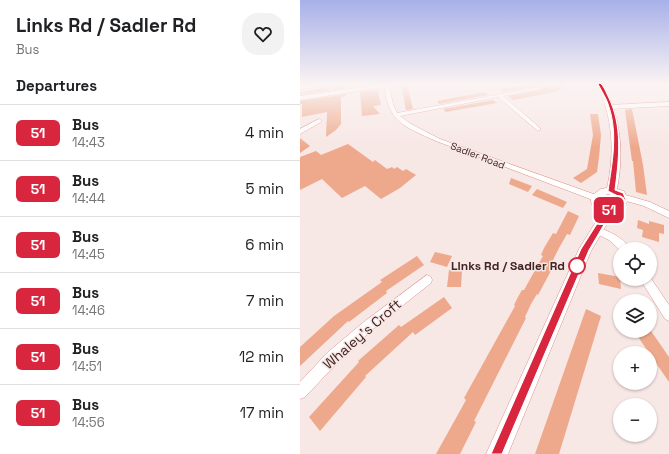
<!DOCTYPE html>
<html lang="en">
<head>
<meta charset="utf-8">
<style>
	body { margin:0; font-family:"Space Grotesk",sans-serif; background:#f2f2f2; color:#202124; height:100vh; display:flex; flex-direction:column; font-size:15px; white-space:nowrap }
	* { box-sizing:border-box; margin:0 }
	p { font-size:13px; color:#757577 }
	.icon { flex:none; width:22px; height:22px; fill:none; stroke:currentColor; stroke-width:2; stroke-linecap:round; stroke-linejoin:round }
	.map { position:relative; flex:1; overflow:hidden }
	.panel { display:flex; flex-direction:column; background:#fff; width:300px }
	.panel>* { flex:none }
	.badge { padding:0 8px; border-radius:6px; font-size:14px; line-height:26px }
	.fabs { position:absolute; left:313px; top:242px; display:grid; gap:8px }
	.fabs a { display:grid; place-items:center; width:44px; height:44px; border-radius:50%; background:#fff; box-shadow:0 1px 3px #0004; font-size:20px }
	.map>.badge { position:absolute; translate:-50% -50%; box-shadow:0 0 0 2px #fff }
	h2 { padding:0 16px; font-size:15px; line-height:36px }
	.round { display:grid; place-items:center; flex:none; width:42px; height:42px; border-radius:16px; background:#f2f2f2 }
	.summary { display:flex; align-items:center; justify-content:space-between; height:68px; padding:0 16px }
	h1 { font-size:19px; font-weight:600; line-height:30px }
	ul { padding:0; list-style:none }
	li { display:flex; align-items:center; gap:12px; height:56px; padding:0 16px; border-top:1px solid #e0e0e0 }
	li div { flex:1 }
	li b { display:block; font-size:15px }
	li em { font-style:normal }
	li .badge { min-width:44px; font-weight:700; text-align:center }
	main { display:flex; flex:1; min-height:0 }
	.map>svg:first-child { display:block }
	.building { fill:#eea88b }
	.lines { fill:none; stroke-linecap:round; stroke-linejoin:round }
	.minor-casing { stroke:#dd928d; stroke-width:1 }
	.tertiary-casing { stroke:#dd928d; stroke-width:1 }
	.minor { fill:#fff; fill-rule:evenodd }
	.tertiary { fill:#fff; fill-rule:evenodd }
	.line { fill:#d7263d; stroke:#fff }
	.stop-dot { fill:#fff; stroke:#d7263d; stroke-width:2 }
	.labels { text-anchor:middle; stroke-width:3; stroke-linejoin:round; paint-order:stroke }
	.far-street-label { font-size:10px; fill:#422422; stroke:#f7e7e5 }
	.stop-label { font-size:12px; font-weight:bold; fill:#422422; stroke:#f7e7e5; text-anchor:end }
	.near-street-label { font-size:14px; fill:#422422; stroke:#f7e7e5 }
</style>
</head>
<body>
<main>
<section class="panel">
<div class="summary"><div><h1>Links Rd / Sadler Rd</h1><p>Bus</p></div><a class="round"><svg class="icon" aria-label="heart" viewBox="0 0 24 24"><path d="M12 20l-8-8c-3-5 5-10 8-4 3-6 11-1 8 4z"/></svg></a></div>
<h2>Departures</h2>
<ul>
<li><span class="badge" style="background:#d7263d;color:#fff">51</span><div><b>Bus</b><p>14:43</p></div><em>4 min</em></li>
<li><span class="badge" style="background:#d7263d;color:#fff">51</span><div><b>Bus</b><p>14:44</p></div><em>5 min</em></li>
<li><span class="badge" style="background:#d7263d;color:#fff">51</span><div><b>Bus</b><p>14:45</p></div><em>6 min</em></li>
<li><span class="badge" style="background:#d7263d;color:#fff">51</span><div><b>Bus</b><p>14:46</p></div><em>7 min</em></li>
<li><span class="badge" style="background:#d7263d;color:#fff">51</span><div><b>Bus</b><p>14:51</p></div><em>12 min</em></li>
<li><span class="badge" style="background:#d7263d;color:#fff">51</span><div><b>Bus</b><p>14:56</p></div><em>17 min</em></li>
</ul>
</section>
<div class="map">
<svg width="369" height="454" viewBox="0 0 369 454">
	<rect width="100%" height="100%" fill="#f7e7e5"/>
	<path class="building" d="M43 84H45L46 88 0 94V93L16 89 25 88 32 90Z
		M101 84H107L113 109 106 110Z
		M219 84H270L255 92 213 100 208 96 239 90 242 87 241 86 203 92 200 89 219 86Z
		M78 90 81 105 73 106 80 114 62 116 60 92Z
		M185 92 188 95 139 104 137 101Z
		M46 94V96L41 97V124L36 130 26 137 27 112 2 117V104H0V101Z
		M193 100 197 103 146 112 143 109Z
		M332 109 343 165 347 195 336 192 333 161H332L325 110Z
		M290 114H298L301 135 299 157 297 172 281 183 273 178 287 169 293 135Z
		M0 138 10 146 0 153Z
		M48 144 73 162 75 160 87 169 92 167 94 169 97 167 103 171 106 169 116 175 100 188 81 199 65 186 42 198 22 179 0 190V157L16 151 21 155Z
		M211 178 232 186 228 192 209 184Z
		M237 189 251 195 267 202 263 208 232 195Z
		M268 211 279 216 270 235 267 234 259 248 250 266 253 267 238 295 237 294 231 304 225 317 226 318 174 421 176 422 160 454H136L166 400 164 398 215 306 214 305 218 297 222 290H224L243 256 241 255 244 248 253 233 256 234Z
		M338 220 349 224V221L364 225V234L359 233V242L342 237 343 230 337 228Z
		M135 252 152 256 147 267 130 262Z
		M117 256 124 265 86 291 87 293 49 322 48 321 0 366V347L34 316 82 282 80 280Z
		M149 270H162L161 287H147Z
		M298 273 320 277 321 289 299 284Z
		M144 297 152 308 115 335 113 332 65 376 66 377 20 431 9 417 59 362 58 361 99 325 101 327Z
		M286 309 301 316 259 454H235Z
		M334 331H351L369 357V382Z"/>
	<g class="lines">
		<defs>
			<path id="minor" d="M24 84 35 85 0 89V87Z
				M84 84H100L89 87 93 104 97 113 241 87V88L239 89 203 96 240 128V130L238 131 198 97 100 116 111 124 140 139 299 196 300 198 299 200H293L136 141C104 126 90 124 84 87L0 100V96Z
				M369 102V106L311 109 308 107 311 105Z
				M19 119 22 121 21 122 0 134V129Z
				M322 194 350 202 369 211V218L344 206 319 199 318 197 319 195Z
				M296 227C309 231 323 237 330 249L320 250 309 240 293 232 291 230 293 228Z
				M127 275 131 277 132 280 131 283 73 329 38 362 5 397 0 399V382L28 352 65 321Z
				M350 277 369 305V321L365 319 340 279H350Z"/>
			<path id="tertiary" d="M297 84H303C321 118 324 152 317 189L324 191 328 200 324 207 314 212 291 251 208 454H186L279 249 302 212C294 209 290 205 291 196L301 189 307 188C315 152 313 118 297 84ZM307 194 316 196 317 200C313 205 307 207 302 203L301 198Z"/>
		</defs>
		<use href="#minor" class="minor-casing"/>
		<use href="#tertiary" class="tertiary-casing"/>
		<use href="#minor" class="minor"/>
		<use href="#tertiary" class="tertiary"/>
	</g>
	<linearGradient id="sky" x2="0" y2="1"><stop stop-color="#a7b0e9"/><stop offset="0.57" stop-color="#fbf4f3"/><stop offset="1" stop-color="#fbf4f3" stop-opacity="0"/></linearGradient>
	<rect width="369" height="148" fill="url(#sky)"/>
	<path class="line" d="M300 83C304 86 306 92 308 96 323 126 319 158 315 190L323 193 326 200 321 208 312 211 289 250 202 454H191L281 249 307 208 316 204 319 200 318 196 308 191C312 164 318 134 309 107 307 99 302 92 298 84Z"/>
	<circle class="stop-dot" cx="277" cy="266" r="8"/>
	<g class="labels">
		<g class="far-street-label">
			<text transform="translate(178 155) rotate(21)" y="4">Sadler Road</text>
		</g>
		<g class="stop-label">
			<text x="265" y="270">Links Rd / Sadler Rd</text>
		</g>
		<g class="near-street-label">
			<text transform="translate(62 334) rotate(-41)" y="5">Whaley's Croft</text>
		</g>
	</g>
</svg>
<div class="fabs">
<a><svg class="icon" aria-label="locate" viewBox="0 0 24 24"><circle cx="12" cy="12" r="6"/><path d="M12 2v4M12 18v4M2 12h4M18 12h4"/></svg></a>
<a><svg class="icon" aria-label="layers" viewBox="0 0 24 24"><path d="M12 4l9 5-9 5-9-5zM3 14l9 5 9-5"/></svg></a>
<a>+</a>
<a>−</a>
</div>
<b class="badge" style="left:309px;top:210px;background:#d7263d;color:#fff">51</b>
</div>
</main>
</body>
</html>
